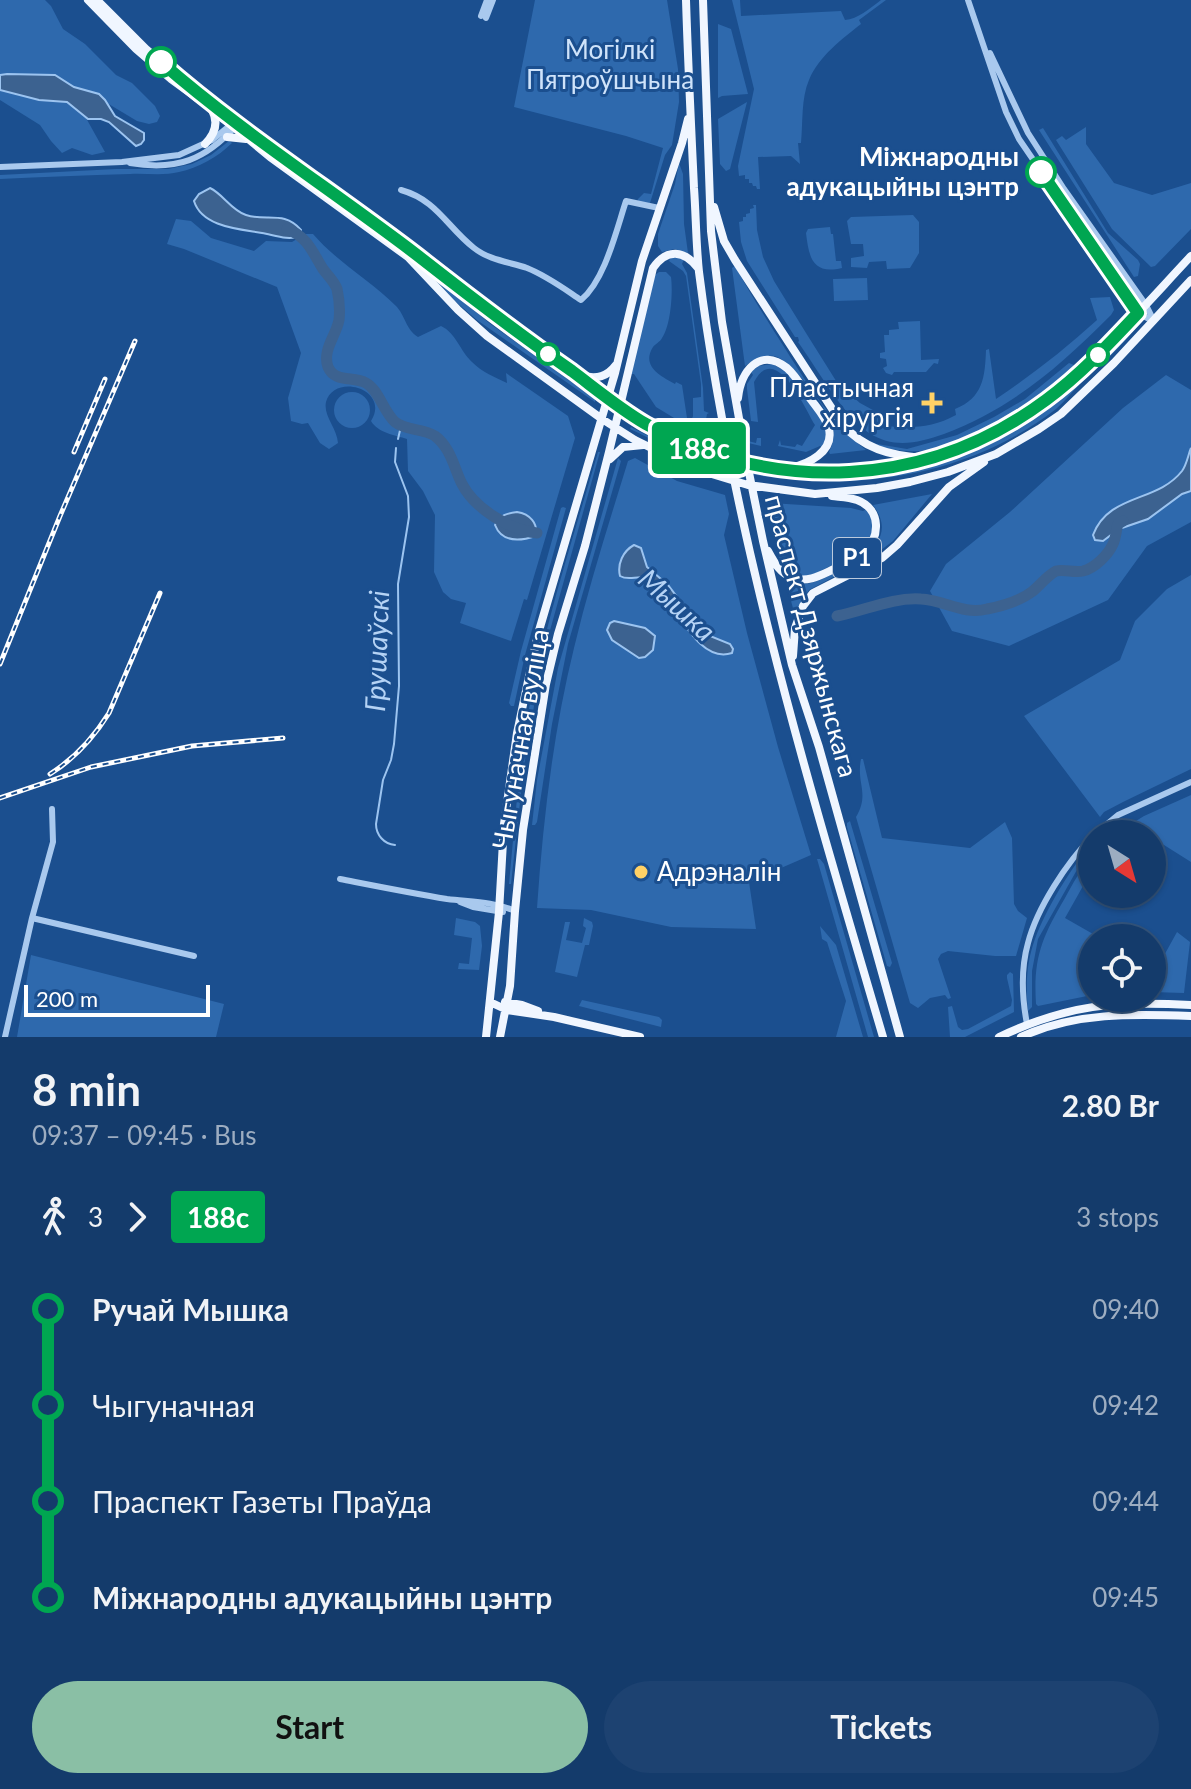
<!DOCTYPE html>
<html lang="en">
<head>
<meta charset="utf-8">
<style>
	body { margin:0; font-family:Lato,sans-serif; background:#1d4271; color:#f1f3f6; height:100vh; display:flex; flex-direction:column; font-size:30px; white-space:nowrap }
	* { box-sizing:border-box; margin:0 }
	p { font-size:26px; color:#9dadc1 }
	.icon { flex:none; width:44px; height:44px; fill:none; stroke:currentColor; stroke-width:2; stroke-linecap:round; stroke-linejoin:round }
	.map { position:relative; height:1037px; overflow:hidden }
	.drawer { display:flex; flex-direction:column; background:#143b6b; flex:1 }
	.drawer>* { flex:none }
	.badge { padding:0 16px; border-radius:6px; font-size:28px; line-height:52px }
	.needle { width:52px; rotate:143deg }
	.buttons { position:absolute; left:1078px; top:820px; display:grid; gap:16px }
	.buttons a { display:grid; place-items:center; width:88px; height:88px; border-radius:50%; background:#143b6b; box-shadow:0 2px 6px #0004,0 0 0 2px #33557e; font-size:40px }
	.scale { position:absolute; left:24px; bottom:20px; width:186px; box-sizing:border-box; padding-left:8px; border:4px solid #fff; border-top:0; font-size:22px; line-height:28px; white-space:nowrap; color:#fff; -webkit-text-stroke:6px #1b4f8f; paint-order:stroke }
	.map>.badge { position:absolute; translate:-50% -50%; box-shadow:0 0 0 4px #fff }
	.legs { display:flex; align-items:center; gap:12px; height:88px; padding:0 32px; font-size:26px }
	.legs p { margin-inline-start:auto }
	.overview { display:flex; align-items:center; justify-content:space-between; height:136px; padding:0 32px }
	h1 { font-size:44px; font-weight:700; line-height:60px }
	.cta { display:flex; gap:16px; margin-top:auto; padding:16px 32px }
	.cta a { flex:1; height:92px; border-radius:48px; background:#8abfa5; color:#111; font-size:32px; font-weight:700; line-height:92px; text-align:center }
	.cta a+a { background:#1d4271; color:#f1f3f6 }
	ul { padding:0 32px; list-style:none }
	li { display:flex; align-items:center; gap:28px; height:96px; font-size:30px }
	li i { display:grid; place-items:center; width:12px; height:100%; margin:0 10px; background:currentColor }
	li i::after { content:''; width:20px; height:20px; margin:-10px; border:6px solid; border-radius:50%; background:#143b6b }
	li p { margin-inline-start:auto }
	li:first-child i { background:linear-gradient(#0000 50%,currentColor 0) }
	li:last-child i { background:linear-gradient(currentColor 50%,#0000 0) }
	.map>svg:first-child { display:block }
	.green { fill:#2e69ad }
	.water { fill:#3c6290; stroke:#9cc4f0; stroke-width:2 }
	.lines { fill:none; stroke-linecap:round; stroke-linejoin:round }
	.stream { stroke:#9cc4f0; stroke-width:2 }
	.river { stroke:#3c6290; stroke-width:11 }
	.minor { stroke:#a9c9ee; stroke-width:6 }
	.major { stroke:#f0f6ff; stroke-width:8 }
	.rail-casing { stroke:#fff; stroke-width:5 }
	.rail { stroke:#1b4f8f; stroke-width:2; stroke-dasharray:6; stroke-linecap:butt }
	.line-1-casing { stroke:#fff; stroke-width:18 }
	.line-1 { stroke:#00a651; stroke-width:12 }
	.stop-1-dot { fill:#fff; stroke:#00a651; stroke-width:4 }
	.poi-dot { fill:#ffd166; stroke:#1b4f8f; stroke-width:3 }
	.labels { text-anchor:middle; stroke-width:6; stroke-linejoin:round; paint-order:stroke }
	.shield { fill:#1b4f8f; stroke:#bbcadd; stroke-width:2 }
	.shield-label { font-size:24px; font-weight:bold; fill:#fff }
	.park-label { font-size:26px; fill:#cfe3fa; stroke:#1b4f8f }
	.stop-label { font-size:26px; font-weight:bold; fill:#fff; stroke:#1b4f8f; text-anchor:end }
	.poi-label { font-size:26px; fill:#fff; stroke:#1b4f8f; text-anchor:end }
	.street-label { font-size:26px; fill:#fff; stroke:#1b4f8f }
	.water-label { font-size:28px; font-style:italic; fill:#b5d3f5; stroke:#1b4f8f }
</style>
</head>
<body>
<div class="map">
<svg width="1191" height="1037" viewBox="0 0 1191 1037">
	<rect width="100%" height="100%" fill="#1b4f8f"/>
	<path class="green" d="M0 0H45L51 6 63 29 85 44 116 75 132 83 155 106 160 116 157 122 149 124 137 121 107 103 99 94 74 87 50 74 0 75Z
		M535 0H667L678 69 679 102 672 145 665 155 650 203 637 202 638 199 644 193 651 194 663 148 626 136 514 107Z
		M732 0H740L741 16 841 11 845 20C858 19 869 9 881 0H886L859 20 861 24C842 39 819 56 809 80 801 98 803 123 801 143H798L800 164 791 156 758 157 760 189H757L756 186H753L752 183H749V179H745V175L739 176 738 166 754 89Z
		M718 24 731 29 748 94 722 96 718 98Z
		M0 90 39 100 67 102 86 118 105 152 92 155 72 148 62 153 51 141 40 125 0 100Z
		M747 102 730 169 726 171 720 164 718 119Z
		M1086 127V144L1114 183 1152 195 1191 183V229L1155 266 1151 267 1112 229 1056 140 1062 136 1066 140Z
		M1043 128 1108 233 1138 260 1140 264 1138 276 1134 277 1039 130Z
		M229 141 232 143C218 157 198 168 179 172 163 176 146 173 130 174 86 175 43 177 0 179V175L116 169H168L192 164 211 155Z
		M679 163 683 174 684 224 688 253 674 249 662 252 658 246V234L675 184Z
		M753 205H756L757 230 763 257 774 281 806 333 838 384 860 403 882 415 887 420V426C912 429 934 427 956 415L955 409C983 398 985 377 986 350L989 349 996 399C1032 375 1065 349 1097 320L1090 298 1110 297 1114 310 1111 315C1060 366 1013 408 944 434 918 443 894 449 869 433 844 417 816 367 798 342L799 341 798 337H795L747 261 741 242 739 222 743 221V217H746V214L750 213V209L754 208Z
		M913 215 919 222V253L910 268 887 269 886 261 869 262 867 268 851 267V258L864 256 863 244H851L847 221 851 217Z
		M176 219 191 221 211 238 254 251 266 241 292 242 305 234H313C337 262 370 280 396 306 405 315 406 330 418 337L441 326C456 333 460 351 472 362 482 372 494 377 507 383L506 373 568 416 575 438 527 600 524 599 511 641 460 623 466 603 451 599 443 592 434 572 435 515 423 491 408 471 407 439C395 435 378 433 371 421 391 389 334 372 326 402 323 416 337 428 338 443L329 449 320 443 308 423 302 424 291 421 288 398 301 353 277 287 184 249 167 244Z
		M830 227 831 234H833L836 261H841L842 268C812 275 809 257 806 233L808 229Z
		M671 256 684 259 682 264 687 273 703 388 704 411 709 413 707 414 704 430 756 443 757 438H761V446L706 433 689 426 693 416V398L701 397V384L686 276 683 271 669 261Z
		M415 258 489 323 595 399V402L477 320 456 302Z
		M735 266C751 295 768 322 786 350 809 387 833 424 866 450L830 454 829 452C834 443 835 432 831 422 825 406 791 359 774 356 763 355 754 360 745 366L732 268Z
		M659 272H666L671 277C673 292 671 325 662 338 660 342 655 344 653 347 641 366 660 376 675 384L676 382 682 385 687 418 684 424 656 407 634 374H631L655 275Z
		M867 278 868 300 834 301 833 279Z
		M920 321 921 360 939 359 938 364 934 363 926 372H894L892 375 886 373 883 368 887 366 886 359 880 358V353L885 352 884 335H889V330L899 329 898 322Z
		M1135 327C1126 344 1097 367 1081 383 1073 391 1065 401 1056 409 959 485 823 497 708 464 681 456 656 441 630 429L631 427C647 435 663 444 680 451 701 460 723 464 745 468 763 472 781 476 799 478 882 486 973 461 1041 414 1076 389 1106 357 1135 327Z
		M1069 363 1074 365C1041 399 967 447 919 451 904 452 890 449 876 446L877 444 907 449 957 435 994 417 1025 399Z
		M772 364 787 372 822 419 826 428V437L822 447 820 446 806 452 778 446 780 440 781 445 795 447 797 444 802 446 815 425C805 409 776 340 754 382L758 422 751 421 747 389V384L753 375 751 372 758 366Z
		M1166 375 1191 390V522L1147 546 1108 600 1009 646 952 631 930 591 946 564 1010 512 1123 408Z
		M334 410a18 18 0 1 1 36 0a18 18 0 1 1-36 0Z
		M598 452H600L549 634 538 682 524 766 511 884H509C514 831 518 778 526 725 542 632 572 542 598 452Z
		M618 458 621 461 568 644 552 724 537 822 535 825H532L537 780 558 668Z
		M635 458 677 481 725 495 729 514 724 535 747 633 778 747 811 855 749 882 756 929 671 927 591 910 537 908C543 821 553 733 574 648 589 585 609 523 628 461Z
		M932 494 893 541 873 556 809 590 796 612H794L786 582C792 583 798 584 805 584 815 583 825 578 834 573 862 561 899 539 873 505Z
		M770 503 851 508 863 511 867 509 872 515 873 532 863 550 814 574 803 577 793 575 792 571 787 569 779 557 771 523 773 513Z
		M563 507 566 508 525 655 514 706H511L509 703 521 651 561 508Z
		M1191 575V769L1123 802 1104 812 1100 817 1024 716 1120 660 1135 621 1167 589Z
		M861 759H863L882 838 970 848 1005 822 1012 838 1014 904 1018 911 1027 918 1016 956H995L948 951 941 954 938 959 951 998 948 999 945 995 930 998 918 1008 910 1003 856 817C870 793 856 784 861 759Z
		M1191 795V862L1164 845 1152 844V834H1115L1144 816Z
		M850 821 892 963 890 967 887 966 847 827V823Z
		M1092 843V850L1078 868 1038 939 1032 971V1007L1028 1011C1023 959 1034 934 1059 890 1069 874 1079 858 1092 843Z
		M1092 856V870L1065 918 1100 938H1092V995L1038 1006 1036 1004C1033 958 1042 937 1065 898 1073 883 1081 869 1092 856Z
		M817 859H820L824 864 874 1037H868Z
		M456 918 475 922 480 926 482 946 479 970 458 969 459 963 469 964 472 938 454 935Z
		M584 918 592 922 593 926 589 945H585L577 977 555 972 565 922H570L566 940 582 943 586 928 583 926Z
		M820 926 836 945 863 1037H836L846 1001 827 942 822 939Z
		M1177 932 1190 942 1184 993 1152 992V968L1156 970Z
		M31 955 224 1004 216 1037H17Z
		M1010 972 1013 974 1014 1012 965 1037H950L948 1007 952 1006 958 1027 962 1030 968 1029 1011 1006 1012 1000 1007 978V975Z
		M582 1000 659 1017 662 1020 661 1027 579 1006Z"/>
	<path class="water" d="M7 74 55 75 74 87 99 94 105 100 115 116 144 133V140L141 144 136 146 109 122 101 119H88L67 102 39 100 0 90V75Z
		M210 188C223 194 231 210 246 215 266 222 284 210 301 230L300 236C288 241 274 235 262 233 239 229 202 227 194 201L199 194Z
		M1191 448V491L1182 494 1148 519 1119 529 1103 541 1095 540 1093 535C1109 493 1157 503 1182 471 1187 464 1188 455 1191 448Z
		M517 512C530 514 538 523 536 536 521 541 502 543 495 525 499 515 508 513 517 512Z
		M634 545 641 548 647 567 668 585 705 634 730 644 733 649 732 653C695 665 675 598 650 580 640 573 630 582 620 576 617 564 623 551 634 545Z
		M614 621 645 628 655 636 653 650 645 657 639 658 612 640 607 630 610 623Z"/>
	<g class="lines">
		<path class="stream" d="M398 439 401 426
			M395 845C384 844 376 835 376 824L383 780 391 760 394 744 399 686 398 584 409 517 408 496 395 462 396 448"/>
		<path class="river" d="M287 229C307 236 313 253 323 269 328 276 334 281 337 289 339 298 340 311 339 320 336 336 322 350 328 367 335 383 353 376 366 383 379 390 383 411 395 422 406 431 423 428 435 436 451 448 454 468 462 484 475 509 510 530 537 533
			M837 616C864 611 892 597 921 599 944 600 963 615 987 609 1003 606 1020 601 1033 591 1041 584 1047 576 1056 571 1065 569 1074 573 1083 571 1095 568 1108 555 1113 544 1116 538 1116 530 1118 524L1123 521"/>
		<path class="minor" d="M968 0 1006 112 1019 139 1138 313 1153 321
			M481 16 487 0
			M486 18 493 0
			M990 53 1028 133 1064 189 1146 305 1153 319
			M130 163C177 171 205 160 237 125
			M0 167 122 162 179 155 212 140 228 127 235 124
			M401 190C437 200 447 227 474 248 489 260 509 262 527 268 547 276 563 288 581 300 605 280 616 231 626 201L659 208
			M1095 834 1118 815 1191 782
			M340 879C376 886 411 893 447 899 471 902 492 901 515 911
			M460 902 473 907 503 912
			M32 918 194 956
			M1027 1024C1022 998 1021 968 1028 943 1037 908 1067 862 1092 837
			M5 1037 32 918 53 842 52 809"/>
		<path class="major" d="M88 0 136 49 171 79 212 109 270 157 408 257 458 310 487 336 602 419 635 440 692 468 748 485 815 494 877 488 910 482 948 472 996 454 1039 429 1061 414 1114 363 1191 280
			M97 0 146 49 200 94
			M686 0C688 63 691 125 694 188 696 216 696 244 699 272 732 533 809 785 883 1037
			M703 0 711 231 722 322 746 458 763 541 792 665 819 747 900 1037
			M220 109C289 161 360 211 428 264 476 301 524 337 573 372 597 390 621 410 648 424 756 482 879 491 989 435 1071 393 1129 322 1191 256
			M227 137 246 139
			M205 144C215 134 219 123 212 110
			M714 207 724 241 735 260 842 424C864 449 889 455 922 458
			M583 376C597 379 607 377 616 365
			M738 398C741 372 759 346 787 368 796 376 802 387 809 397 816 407 826 417 829 429 834 452 808 464 790 468
			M610 459 623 447 643 445
			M768 551C774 562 780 574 793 578 808 583 821 575 834 569 844 565 854 561 862 555 881 539 882 509 857 500 849 497 840 497 832 496
			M793 656 795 628 803 606 813 593 882 558 897 545 949 487 984 462
			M490 1002 507 1010 554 1017 640 1037
			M505 1002 522 1005 538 1011
			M486 1037 499 912 504 824 517 733 538 634 615 373 642 261 682 143 688 119
			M500 1037 510 986 515 911 523 830 546 684 558 634 585 546 609 452 653 268C667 248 684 250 698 268
			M999 1037C1069 1004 1114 1001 1191 1005
			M1021 1037C1075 1012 1133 1014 1191 1016"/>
		<defs>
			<path id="rail" d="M74 452 105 379
				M0 664 60 516 135 341
				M50 774C74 759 94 737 109 713L160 593
				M0 798 91 767 192 746 283 738"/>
		</defs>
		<use href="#rail" class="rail-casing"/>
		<use href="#rail" class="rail"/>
	</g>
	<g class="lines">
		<defs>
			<path id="line-1" d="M161 62C241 132 332 190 417 255 468 295 519 334 572 371 596 389 620 409 646 424 775 495 926 489 1046 400 1080 375 1109 344 1138 313L1041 172"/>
		</defs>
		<use href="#line-1" class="line-1-casing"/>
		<use href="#line-1" class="line-1"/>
	</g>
	<g class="stop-1-dot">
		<circle cx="161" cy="62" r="14"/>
		<circle cx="1041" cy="172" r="14"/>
		<circle cx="548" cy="354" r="10"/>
		<circle cx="1098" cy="355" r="10"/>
	</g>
	<g class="poi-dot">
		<path d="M928 391h8v8h8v8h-8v8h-8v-8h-8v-8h8z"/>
		<circle cx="641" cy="872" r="8"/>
	</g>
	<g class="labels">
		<rect class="shield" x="833" y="538" width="48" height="40" rx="6"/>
		<g class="shield-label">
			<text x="857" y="566">Р1</text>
		</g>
		<g class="park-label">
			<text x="610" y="59">Могілкі<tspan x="610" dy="30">Пятроўшчына</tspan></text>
		</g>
		<g class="stop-label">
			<text x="1019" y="166">Міжнародны<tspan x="1019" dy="30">адукацыйны цэнтр</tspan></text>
		</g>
		<g class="poi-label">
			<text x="914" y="397">Пластычная<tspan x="914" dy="30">хірургія</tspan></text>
			<text x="657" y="881" text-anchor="start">Адрэналін</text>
		</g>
		<g class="street-label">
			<text transform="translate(811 636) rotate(75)" y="9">праспект Дзяржынскага</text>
			<text transform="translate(521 739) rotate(-80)" y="9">Чыгуначная вуліца</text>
		</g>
		<g class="water-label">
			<text transform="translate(677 605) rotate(42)" y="10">Мышка</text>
			<text transform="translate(377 651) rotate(-88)" y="10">Грушаўскі</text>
		</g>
	</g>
</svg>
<div class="buttons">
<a><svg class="needle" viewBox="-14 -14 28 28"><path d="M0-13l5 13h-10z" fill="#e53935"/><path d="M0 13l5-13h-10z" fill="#9dadc1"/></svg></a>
<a><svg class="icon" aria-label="locate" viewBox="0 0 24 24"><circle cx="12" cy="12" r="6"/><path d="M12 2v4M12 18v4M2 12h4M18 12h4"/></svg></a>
</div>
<div class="scale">200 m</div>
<b class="badge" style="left:699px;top:448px;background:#00a651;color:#fff">188с</b>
</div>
<section class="drawer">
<div class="overview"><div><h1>8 min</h1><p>09:37 – 09:45 · Bus</p></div><b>2.80 Br</b></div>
<div class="legs"><svg class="icon" aria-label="walk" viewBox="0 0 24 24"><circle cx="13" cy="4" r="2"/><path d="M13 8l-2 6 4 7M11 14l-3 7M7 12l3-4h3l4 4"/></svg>3<svg class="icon" aria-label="forward" viewBox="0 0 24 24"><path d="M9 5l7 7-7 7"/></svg><b class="badge" style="background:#00a651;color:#fff">188с</b><p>3 stops</p></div>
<ul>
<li><i style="color:#00a651"></i><b>Ручай Мышка</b><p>09:40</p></li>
<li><i style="color:#00a651"></i><span>Чыгуначная</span><p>09:42</p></li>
<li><i style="color:#00a651"></i><span>Праспект Газеты Праўда</span><p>09:44</p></li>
<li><i style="color:#00a651"></i><b>Міжнародны адукацыйны цэнтр</b><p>09:45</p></li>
</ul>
<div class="cta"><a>Start</a><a>Tickets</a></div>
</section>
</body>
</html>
